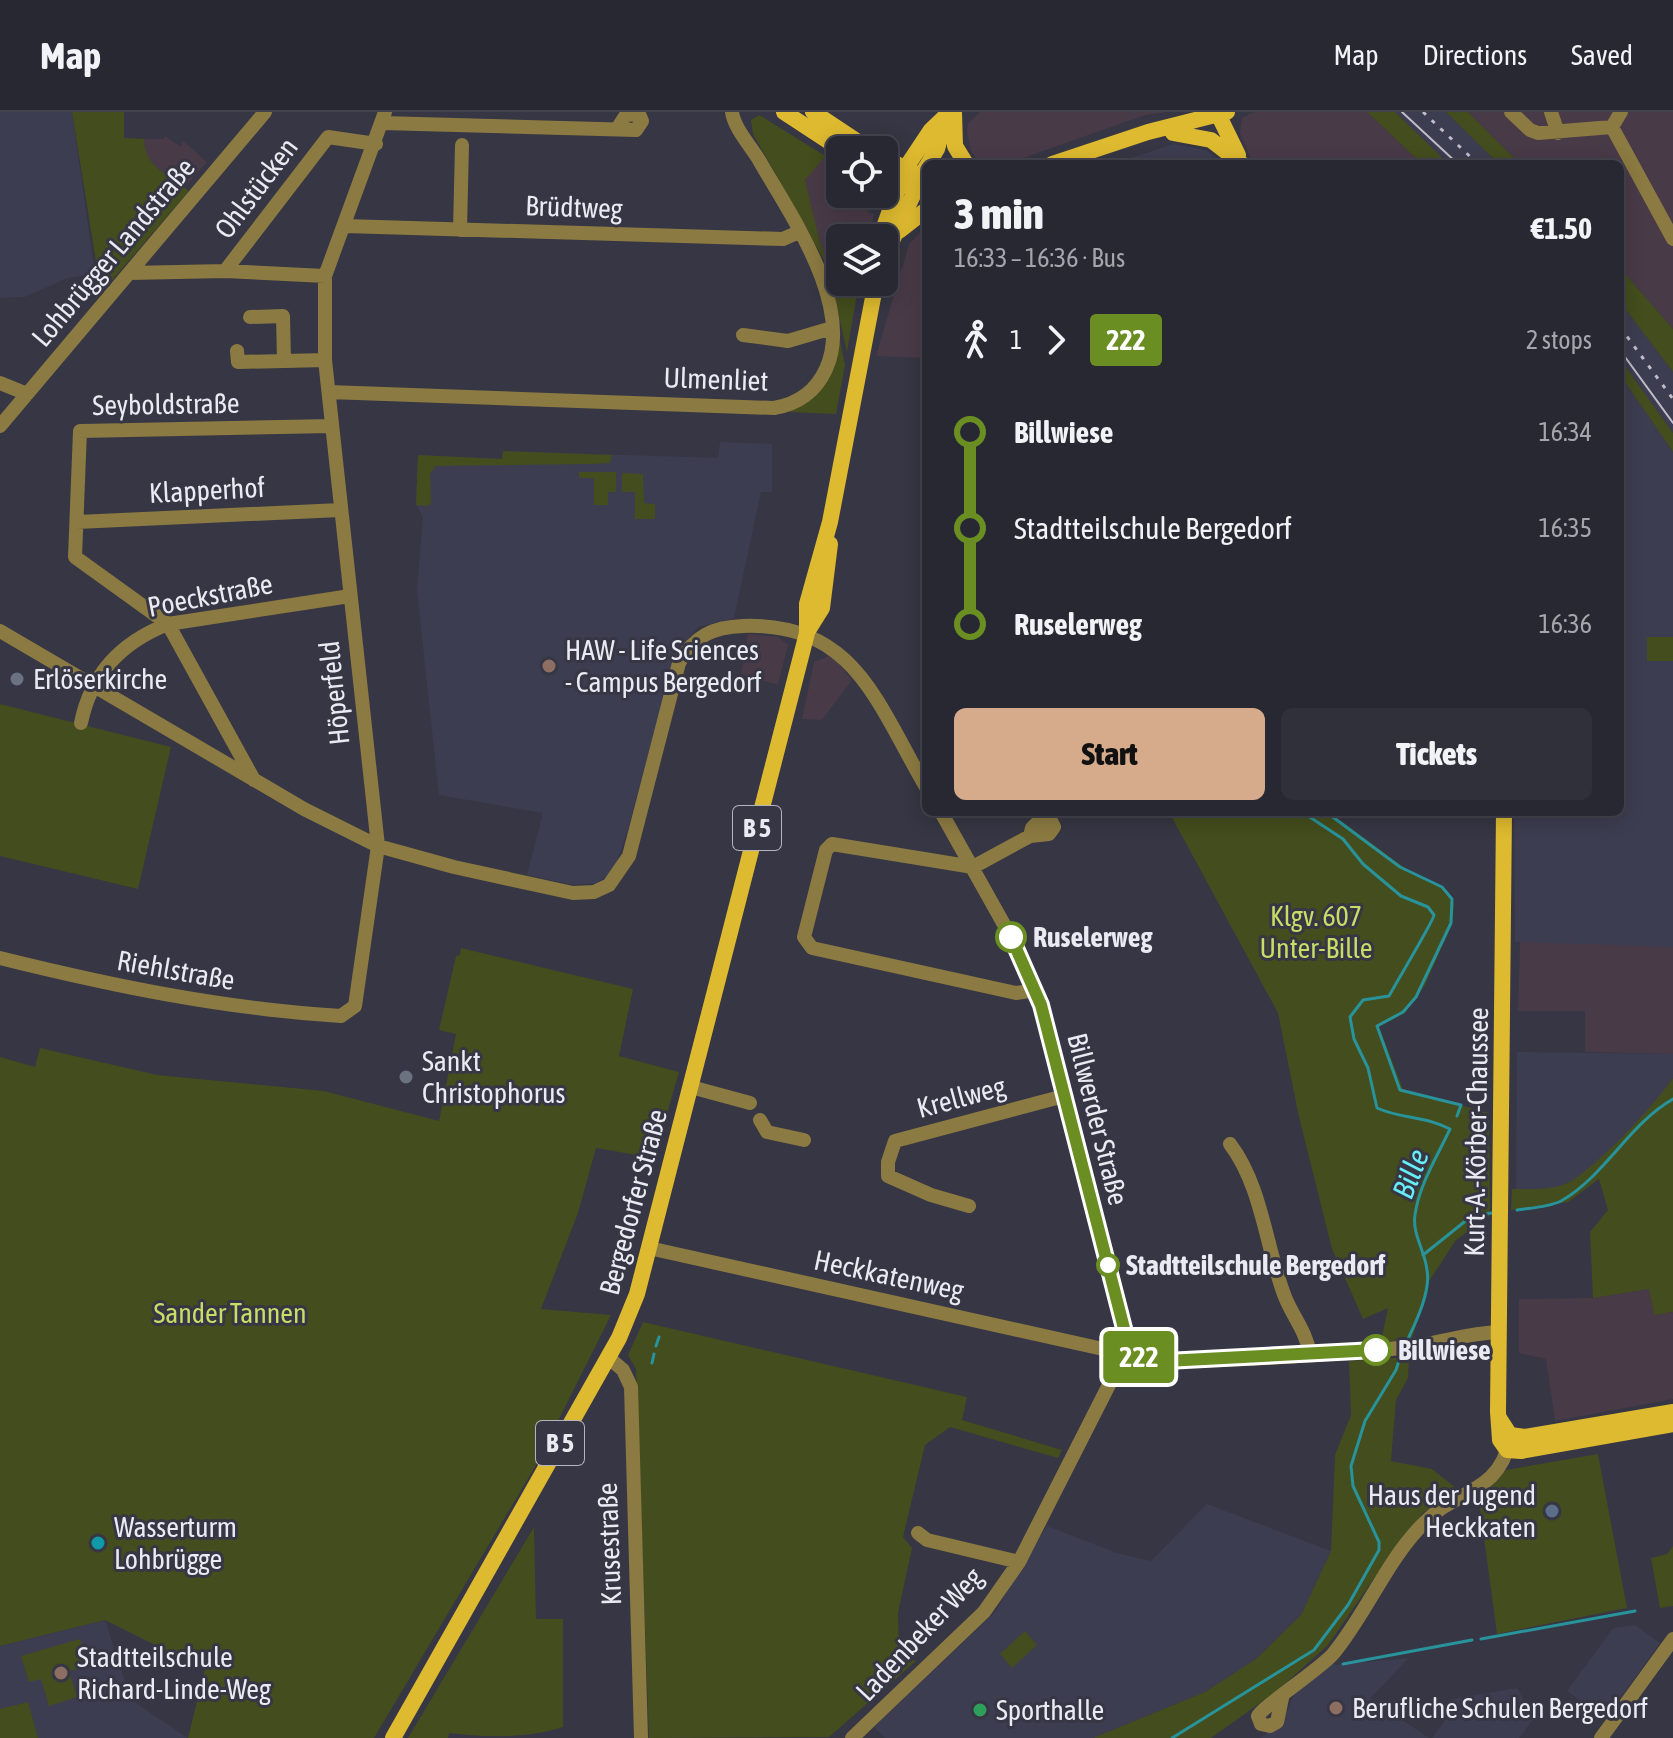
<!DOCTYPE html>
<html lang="en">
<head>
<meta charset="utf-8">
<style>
	body { margin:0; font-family:"Asap Condensed",sans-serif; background:#30303b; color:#f1f3f6; height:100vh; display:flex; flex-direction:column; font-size:30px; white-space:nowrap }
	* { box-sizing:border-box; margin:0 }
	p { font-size:26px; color:#a5a6ac }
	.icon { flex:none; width:44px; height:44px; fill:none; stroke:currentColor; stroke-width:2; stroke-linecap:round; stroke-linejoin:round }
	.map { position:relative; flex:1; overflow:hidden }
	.drawer { position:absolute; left:922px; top:48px; width:702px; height:656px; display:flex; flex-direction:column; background:#282833; border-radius:12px; box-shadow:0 4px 20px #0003,0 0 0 2px #44444e }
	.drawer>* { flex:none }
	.badge { padding:0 16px; border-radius:6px; font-size:28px; line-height:52px }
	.tools { position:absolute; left:826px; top:24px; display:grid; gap:16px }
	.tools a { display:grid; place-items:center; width:72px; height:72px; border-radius:12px; background:#282833; box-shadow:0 4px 20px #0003,0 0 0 2px #44444e; font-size:40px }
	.map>.badge { position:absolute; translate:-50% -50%; box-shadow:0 0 0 4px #fff }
	.legs { display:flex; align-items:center; gap:12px; height:88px; padding:0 32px; font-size:26px }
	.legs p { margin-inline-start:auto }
	.headline { display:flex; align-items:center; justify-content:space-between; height:136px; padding:0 32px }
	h1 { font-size:44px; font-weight:800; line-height:60px }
	.primary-button { display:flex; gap:16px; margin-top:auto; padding:16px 32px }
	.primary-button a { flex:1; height:92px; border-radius:12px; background:#d6ab8b; color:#111; font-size:32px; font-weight:800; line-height:92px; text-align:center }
	.primary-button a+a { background:#30303b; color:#f1f3f6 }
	ul { padding:0 32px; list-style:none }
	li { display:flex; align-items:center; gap:28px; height:96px; font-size:30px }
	li i { display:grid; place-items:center; width:12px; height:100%; margin:0 10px; background:currentColor }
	li i::after { content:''; width:20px; height:20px; margin:-10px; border:6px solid; border-radius:50%; background:#282833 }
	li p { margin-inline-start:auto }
	li:first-child i { background:linear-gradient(#0000 50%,currentColor 0) }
	li:last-child i { background:linear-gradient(currentColor 50%,#0000 0) }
	header { display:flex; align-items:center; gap:48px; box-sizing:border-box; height:112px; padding:0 40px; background:#282833; border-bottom:2px solid #44444e }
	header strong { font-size:38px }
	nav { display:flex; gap:44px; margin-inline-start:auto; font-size:28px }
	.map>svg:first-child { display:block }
	.commercial { fill:#493a47 }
	.built { fill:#3d3d51 }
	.green { fill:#444d1d }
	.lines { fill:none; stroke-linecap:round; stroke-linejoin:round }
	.stream { stroke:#28939b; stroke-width:3 }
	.minor { stroke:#8b7a41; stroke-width:14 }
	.major { stroke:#deba30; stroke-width:16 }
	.tram { stroke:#bebec9; stroke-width:2 }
	.rail { stroke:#bebec9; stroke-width:3; stroke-dasharray:4 8; stroke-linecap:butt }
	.line-1-casing { stroke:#fff; stroke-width:18 }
	.line-1 { stroke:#6b8e23; stroke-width:12 }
	.education-dot { fill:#8d6e63; stroke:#363644; stroke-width:3 }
	.worship-dot { fill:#6b7280; stroke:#363644; stroke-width:3 }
	.stop-1-dot { fill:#fff; stroke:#6b8e23; stroke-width:4 }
	.service-dot { fill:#5c6f8a; stroke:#363644; stroke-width:3 }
	.culture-dot { fill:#0f9aa8; stroke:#363644; stroke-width:3 }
	.leisure-dot { fill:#2e9e5b; stroke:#363644; stroke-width:3 }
	.labels { text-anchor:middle; stroke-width:6; stroke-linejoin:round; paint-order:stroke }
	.shield { fill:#363644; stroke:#b4b4be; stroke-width:2 }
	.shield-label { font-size:26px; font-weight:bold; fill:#eaeaf3 }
	.street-label { font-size:28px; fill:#eaeaf3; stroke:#363644 }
	.poi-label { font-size:28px; fill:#eaeaf3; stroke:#363644; text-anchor:start }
	.park-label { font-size:28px; fill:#c6dd66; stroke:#363644 }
	.stop-label { font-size:28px; font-weight:bold; fill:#eaeaf3; stroke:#363644; text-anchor:start }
	.water-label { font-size:30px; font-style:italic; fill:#67edf7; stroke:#363644 }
</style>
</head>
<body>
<header>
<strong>Map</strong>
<nav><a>Map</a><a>Directions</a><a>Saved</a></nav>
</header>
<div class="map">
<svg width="1673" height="1626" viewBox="0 0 1673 1626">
	<rect width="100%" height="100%" fill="#363644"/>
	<path class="commercial" d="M980 0H1169L1145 3 1012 50 981 52 971 39 967 20 968 11Z
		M1254 0H1367L1422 52H1253L1240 21 1242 6Z
		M1468 0H1673V217L1620 156V52H1520Z
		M165 24 181 35 183 29 207 50 185 75 153 55 144 37V27H164Z
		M824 46 840 56V82H857L869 101 874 102 869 126H840V158L831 155 820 131 805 75 807 63Z
		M926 114V246L876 244 909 132Z
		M748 522 778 525 788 533 778 573 741 562Z
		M831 543 852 568 822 608 802 607 814 550Z
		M1520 829 1673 834V942L1585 940V899H1518Z
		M1649 1177 1654 1203 1673 1200V1287L1555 1309 1546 1247 1519 1241V1187L1593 1186Z"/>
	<path class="built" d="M0 0H72L95 162 67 166 25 185 0 186Z
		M1395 0H1446L1499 52H1449Z
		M1173 32 1206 38 1223 52H1114Z
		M1620 190 1673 260V321L1620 247Z
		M1620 263 1673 340V835L1515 830 1514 700H1620Z
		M720 330 772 332V380H761L734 506 698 515 675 543 627 720 613 761 596 771 574 773 527 763 543 701 439 683 417 479 423 405 416 392 418 343 502 347 503 339 718 346Z
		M1517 940 1673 942V966L1652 997 1588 1060 1557 1085 1516 1096Z
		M1207 1392 1331 1439 1301 1503 1256 1547 1205 1580 1093 1626H885L874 1615 995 1500 1047 1414 1117 1441 1151 1449Z
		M105 1508 131 1588 188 1626H0V1534Z
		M1635 1513 1660 1531 1609 1602 1595 1592 1591 1596 1567 1579 1613 1516Z
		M1409 1546 1370 1586 1429 1626H1260L1281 1613 1294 1583 1332 1550 1336 1553Z
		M1517 1576 1534 1606 1519 1626H1432L1448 1605 1444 1601 1453 1587Z"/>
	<path class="green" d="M72 0H124V26L144 27C144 55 169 63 189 79L101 181Z
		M1367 0H1395L1449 52H1422Z
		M1446 0H1468L1520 52H1499Z
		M759 3 840 53V56L824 46 805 68 820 131 831 155 839 158 832 173 823 146 753 22 751 8Z
		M1620 156 1673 217V260L1620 190Z
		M842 170H859L847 240 834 182Z
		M837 214 845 253 836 302 788 300C831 284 828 254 837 214Z
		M1620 247 1673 321V340L1620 263Z
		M503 339 612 343 610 351 591 352 436 354 430 362 431 391 428 394 416 393 418 343 502 347Z
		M579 360H616V380H608V393H594V366H579Z
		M622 361 643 362 644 391 655 392V407H635V380H622Z
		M1647 525H1673V549H1647Z
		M0 592 171 635 138 777 0 744Z
		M1169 700H1329L1405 756 1448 779 1454 793 1452 812 1425 873 1405 901 1379 915 1403 977 1489 1001 1490 1104 1456 1128 1428 1171 1412 1227 1381 1230 1388 1196 1363 1207 1332 1137 1299 1005 1278 901Z
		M461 836 633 877 619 944 679 960 654 1046 596 1036 578 1101 541 1197 611 1203 536 1353 374 1626H188L206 1553 173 1542 105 1508 0 1534V945L35 955 40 936 157 963 324 979 439 1009 456 922 439 918 456 844 460 843Z
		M1673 966V1200L1654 1203 1649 1177 1593 1186 1590 1120 1608 1098 1599 1067 1568 1090 1511 1098 1512 1077C1531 1077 1556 1079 1573 1068 1604 1047 1651 997 1673 966Z
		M643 1210 967 1285 962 1308 1062 1338 1058 1346 950 1315 925 1333 903 1425 912 1436 898 1501 899 1543 916 1549 829 1625 649 1626 636 1257 628 1243Z
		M1409 1245 1408 1266 1396 1288 1391 1349 1432 1357 1456 1376 1423 1401 1404 1423 1328 1533 1277 1579 1211 1626H1093L1205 1580 1256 1547 1301 1503 1331 1439 1335 1343 1351 1303 1349 1249Z
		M1598 1342 1627 1496 1497 1522 1479 1389 1506 1358Z
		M534 1415 536 1507H563V1615C530 1626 486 1626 449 1621L448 1626H408Z
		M1673 1434V1494L1660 1496 1651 1446 1667 1442Z
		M1025 1519 1037 1533 1012 1556 1000 1542Z
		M80 1527 88 1554 69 1559 77 1585 49 1594 41 1567 29 1570 21 1544Z
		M28 1590 38 1626H0V1597Z"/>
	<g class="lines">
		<path class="stream" d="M1302 700 1343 727 1363 752 1401 784 1428 795 1434 803C1434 808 1396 871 1389 884L1363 888 1350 905 1354 927 1368 956 1377 996C1401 1007 1426 1004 1450 1017 1437 1045 1419 1073 1415 1103 1412 1122 1425 1139 1427 1158 1431 1179 1416 1210 1407 1229
			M1326 700 1400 755 1442 775 1452 787 1451 811 1416 885 1403 900 1377 914 1400 978 1461 993 1457 1004
			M1517 1098C1531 1096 1549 1095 1561 1089 1604 1065 1629 1012 1673 987
			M1423 1143 1473 1103 1492 1101
			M656 1234 659 1225
			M652 1251 654 1242
			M1481 1527 1635 1499
			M1343 1552 1472 1528
			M1172 1626 1314 1538 1348 1493 1379 1438V1430L1353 1374 1351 1354 1365 1309 1396 1258 1402 1239"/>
		<path class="minor" d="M1511 0 1530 18 1538 21 1612 15 1621 0
			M1551 0 1558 21
			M382 11 636 18 642 9 639 2 626 3 617 17
			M1612 15 1673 127
			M345 114 783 127 799 120
			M460 118 462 33
			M225 159 328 25 376 32
			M130 161 225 159 325 164
			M250 205 283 204 284 249
			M743 223 788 229 832 216
			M237 239 238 250 325 248
			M0 271 27 282
			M329 280 774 296C798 292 816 279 826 257 855 193 789 101 759 48 750 33 734 16 732 0
			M0 314 265 0
			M77 410 340 398
			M0 519 304 697 378 734 454 755 573 781 594 780 609 773 629 744 679 551C694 524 713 515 743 514 855 510 877 592 926 675
			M81 611C91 561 122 530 168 512L350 484
			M254 668 168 512 75 445 80 319 332 314
			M941 700 1011 825 1036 878 1126 1224C1129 1232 1131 1240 1139 1244 1159 1256 1380 1240 1414 1234 1442 1230 1470 1221 1499 1220
			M1030 724 1032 716 1040 708 1051 709 1054 715 1049 722 1030 724 973 755 832 732 826 738 804 825 812 836 1016 881 1036 878
			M0 846C113 874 225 897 341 904L355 894 378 734 325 248V164L385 0
			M691 975 750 991
			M760 1008 767 1020 804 1028
			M1230 1032C1262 1074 1266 1136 1285 1185 1293 1205 1306 1219 1310 1242
			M969 1094 931 1083 888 1064V1050L895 1029 1064 984
			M649 1136 1103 1237C1116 1241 1121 1248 1115 1261L1019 1450 984 1500 852 1626
			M608 1245 623 1258 631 1275 641 1626
			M918 1421 927 1428 1019 1450
			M1282 1586 1277 1610 1270 1614 1261 1612 1258 1604C1261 1596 1320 1557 1333 1542 1367 1501 1387 1447 1425 1410 1457 1377 1499 1382 1510 1327
			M1601 1626 1673 1527"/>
		<path class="major" d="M784 0 842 38
			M813 0 870 38
			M954 0 955 34 966 52
			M1219 4 1238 43
			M1173 21 1211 28 1242 52
			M884 46 913 60
			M928 52 937 37 946 5
			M1052 52 1148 20 1227 0
			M884 66 926 81
			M899 119 926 98
			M880 126 905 57 931 18 950 0
			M884 146 926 55
			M807 520 822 496 830 432
			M1504 700 1498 1300 1500 1328 1507 1338 1521 1339 1673 1312
			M1499 1306 1510 1323 1525 1325 1673 1300
			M393 1626 619 1226 637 1182 807 521V492L830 410 876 170"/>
		<path class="tram" d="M1402 0 1458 52
			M1620 238 1673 311"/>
		<path class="rail" d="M1423 0 1478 52
			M1620 215 1673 287"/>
	</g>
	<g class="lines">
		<defs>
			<path id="line-1" d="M1011 825 1041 893 1126 1224C1134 1245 1145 1247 1166 1249L1376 1238"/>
		</defs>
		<use href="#line-1" class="line-1-casing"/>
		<use href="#line-1" class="line-1"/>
	</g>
	<g class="education-dot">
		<circle cx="549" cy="554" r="8"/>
		<circle cx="61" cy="1561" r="8"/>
		<circle cx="1336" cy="1596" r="8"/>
	</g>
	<g class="worship-dot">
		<circle cx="17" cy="567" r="8"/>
		<circle cx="406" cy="965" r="8"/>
	</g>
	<g class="stop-1-dot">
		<circle cx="1011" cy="825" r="14"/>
		<circle cx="1108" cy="1153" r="10"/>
		<circle cx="1376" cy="1238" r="14"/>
	</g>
	<circle class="service-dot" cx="1552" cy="1399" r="8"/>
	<circle class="culture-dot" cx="98" cy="1431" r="8"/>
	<circle class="leisure-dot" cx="980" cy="1598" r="8"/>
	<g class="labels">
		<g class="shield">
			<rect x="733" y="694" width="48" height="44" rx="6"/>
			<rect x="536" y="1309" width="48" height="44" rx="6"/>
		</g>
		<g class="shield-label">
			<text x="757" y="725">B 5</text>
			<text x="560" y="1340">B 5</text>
		</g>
		<g class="street-label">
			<text transform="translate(256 76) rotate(-53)" y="10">Ohlstücken</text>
			<text transform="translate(574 95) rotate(2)" y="10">Brüdtweg</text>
			<text transform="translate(113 140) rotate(-50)" y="10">Lohbrügger Landstraße</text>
			<text transform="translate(716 267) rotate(2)" y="10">Ulmenliet</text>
			<text transform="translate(166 292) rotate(-1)" y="10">Seyboldstraße</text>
			<text transform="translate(207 378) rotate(-3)" y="10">Klapperhof</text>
			<text transform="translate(210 483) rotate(-11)" y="10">Poeckstraße</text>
			<text transform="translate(334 581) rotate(-96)" y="10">Höperfeld</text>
			<text transform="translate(176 858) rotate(10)" y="10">Riehlstraße</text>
			<text transform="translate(961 985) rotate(-15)" y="10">Krellweg</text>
			<text transform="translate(1098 1007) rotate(76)" y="10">Billwerder Straße</text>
			<text transform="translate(1476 1020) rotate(-89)" y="10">Kurt-A.-Körber-Chaussee</text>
			<text transform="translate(633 1090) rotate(-75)" y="10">Bergedorfer Straße</text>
			<text transform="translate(889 1163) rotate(12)" y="10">Heckkatenweg</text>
			<text transform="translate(609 1432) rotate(-92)" y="10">Krusestraße</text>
			<text transform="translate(919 1522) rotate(-47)" y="10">Ladenbeker Weg</text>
		</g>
		<g class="poi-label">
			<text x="565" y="548">HAW - Life Sciences<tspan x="565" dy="32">- Campus Bergedorf</tspan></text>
			<text x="33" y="577">Erlöserkirche</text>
			<text x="422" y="959">Sankt<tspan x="422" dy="32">Christophorus</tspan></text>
			<text x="1536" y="1393" text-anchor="end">Haus der Jugend<tspan x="1536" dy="32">Heckkaten</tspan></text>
			<text x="114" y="1425">Wasserturm<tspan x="114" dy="32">Lohbrügge</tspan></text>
			<text x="77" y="1555">Stadtteilschule<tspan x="77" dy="32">Richard-Linde-Weg</tspan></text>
			<text x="1352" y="1606">Berufliche Schulen Bergedorf</text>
			<text x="996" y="1608">Sporthalle</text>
		</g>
		<g class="park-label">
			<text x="1316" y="814">Klgv. 607<tspan x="1316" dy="32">Unter-Bille</tspan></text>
			<text x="230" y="1211">Sander Tannen</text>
		</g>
		<g class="stop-label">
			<text x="1033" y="835">Ruselerweg</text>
			<text x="1126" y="1163">Stadtteilschule Bergedorf</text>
			<text x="1398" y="1248">Billwiese</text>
		</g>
		<g class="water-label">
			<text transform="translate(1411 1062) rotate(-69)" y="10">Bille</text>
		</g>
	</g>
</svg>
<div class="tools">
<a><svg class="icon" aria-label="locate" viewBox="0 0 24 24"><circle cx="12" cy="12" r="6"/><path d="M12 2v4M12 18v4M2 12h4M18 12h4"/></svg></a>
<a><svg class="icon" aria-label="layers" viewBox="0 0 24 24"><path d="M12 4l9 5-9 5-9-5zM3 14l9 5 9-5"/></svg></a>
</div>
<b class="badge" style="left:1139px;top:1245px;background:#6b8e23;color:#fff">222</b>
<section class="drawer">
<div class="headline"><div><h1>3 min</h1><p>16:33 – 16:36 · Bus</p></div><b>€1.50</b></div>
<div class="legs"><svg class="icon" aria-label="walk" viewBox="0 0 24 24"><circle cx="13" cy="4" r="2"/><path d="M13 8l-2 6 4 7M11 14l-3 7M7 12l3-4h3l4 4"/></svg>1<svg class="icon" aria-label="forward" viewBox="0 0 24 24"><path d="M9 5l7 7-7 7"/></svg><b class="badge" style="background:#6b8e23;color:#fff">222</b><p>2 stops</p></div>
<ul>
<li><i style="color:#6b8e23"></i><b>Billwiese</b><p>16:34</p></li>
<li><i style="color:#6b8e23"></i><span>Stadtteilschule Bergedorf</span><p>16:35</p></li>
<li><i style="color:#6b8e23"></i><b>Ruselerweg</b><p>16:36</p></li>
</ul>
<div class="primary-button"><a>Start</a><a>Tickets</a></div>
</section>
</div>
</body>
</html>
